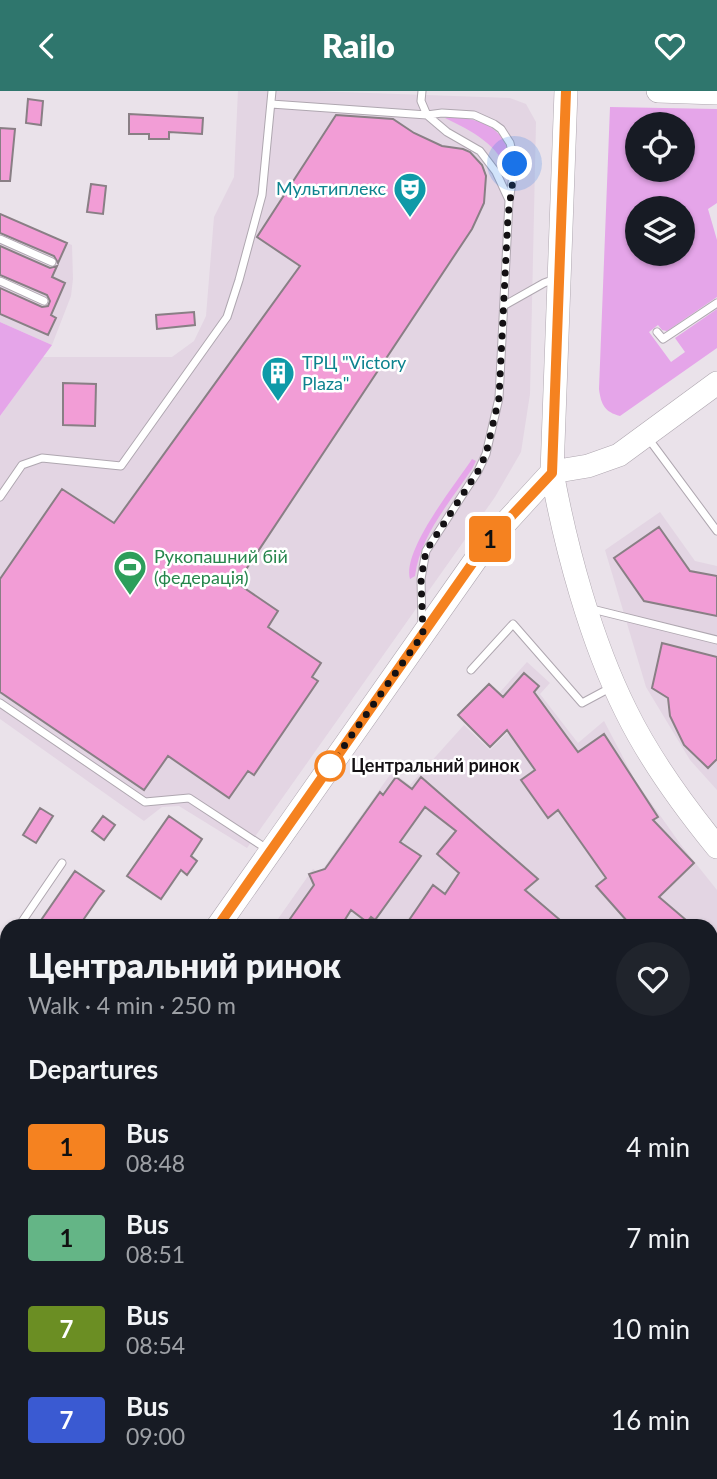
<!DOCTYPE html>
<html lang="en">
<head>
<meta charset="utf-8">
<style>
	body { margin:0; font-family:Lato,sans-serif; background:#20242c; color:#f1f3f6; height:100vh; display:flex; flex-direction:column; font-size:26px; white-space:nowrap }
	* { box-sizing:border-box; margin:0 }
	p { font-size:23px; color:#9ea1a6 }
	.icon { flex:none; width:38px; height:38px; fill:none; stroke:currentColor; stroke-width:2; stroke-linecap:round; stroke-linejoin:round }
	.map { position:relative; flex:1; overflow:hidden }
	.details { position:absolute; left:0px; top:828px; width:718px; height:562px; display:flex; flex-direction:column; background:#171b24; border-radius:21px 21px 0 0; box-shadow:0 2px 5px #0004 }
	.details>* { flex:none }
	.badge { padding:0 14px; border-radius:5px; font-size:24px; line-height:46px }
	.controls { position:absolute; left:625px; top:21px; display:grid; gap:14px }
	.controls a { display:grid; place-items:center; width:70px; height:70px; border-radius:50%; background:#171b24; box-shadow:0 2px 5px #0004; font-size:35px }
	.you { position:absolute; width:35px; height:35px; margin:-18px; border:5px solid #fff; border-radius:50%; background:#1a73e8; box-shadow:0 0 0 10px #1a73e833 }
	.map>.badge { position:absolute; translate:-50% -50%; box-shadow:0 0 0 4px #fff }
	h2 { padding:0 28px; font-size:26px; line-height:63px }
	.round { display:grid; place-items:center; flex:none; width:74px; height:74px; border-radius:37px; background:#20242c }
	.headline { display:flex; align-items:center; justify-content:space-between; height:119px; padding:0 28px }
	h1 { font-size:33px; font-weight:800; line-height:52px }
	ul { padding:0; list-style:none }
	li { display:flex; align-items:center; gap:21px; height:91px; padding:0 28px }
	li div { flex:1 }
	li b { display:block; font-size:26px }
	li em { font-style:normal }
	li .badge { min-width:77px; font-weight:700; text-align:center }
	header { display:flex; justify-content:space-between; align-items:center; height:91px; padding:0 28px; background:#2f766d; color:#fff; font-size:32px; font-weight:800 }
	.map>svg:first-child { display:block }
	.built { fill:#e3d5e3 }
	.green { fill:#e5a5e9; fill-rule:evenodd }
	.building { fill:#f29dd6; stroke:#897f85; stroke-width:2 }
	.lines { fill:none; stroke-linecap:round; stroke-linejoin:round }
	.service-casing { stroke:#afa7b0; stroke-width:9 }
	.minor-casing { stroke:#afa7b0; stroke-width:16 }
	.primary-casing { stroke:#afa7b0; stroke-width:24 }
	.service { stroke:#fff; stroke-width:7 }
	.minor { stroke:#fff; stroke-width:14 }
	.primary { stroke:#fff; stroke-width:23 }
	.line-casing { stroke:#fff; stroke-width:16 }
	.line { stroke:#f58220; stroke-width:10 }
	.walk { stroke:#141114; stroke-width:7; stroke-dasharray:0 12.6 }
	.stop-dot { fill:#fff; stroke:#f58220; stroke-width:3.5 }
	.labels { text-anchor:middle; stroke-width:5; stroke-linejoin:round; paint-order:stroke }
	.culture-label { font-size:18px; fill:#0d838f; stroke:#fff; text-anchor:end }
	.leisure-label { font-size:18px; fill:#27864d; stroke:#fff; text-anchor:start }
	.stop-label { font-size:18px; font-weight:bold; fill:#141114; stroke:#fff; text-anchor:start }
</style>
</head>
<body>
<header><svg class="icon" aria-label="back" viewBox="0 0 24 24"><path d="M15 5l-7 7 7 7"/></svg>Railo<svg class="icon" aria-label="heart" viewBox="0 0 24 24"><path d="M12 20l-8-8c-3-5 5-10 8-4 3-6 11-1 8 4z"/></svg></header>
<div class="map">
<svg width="717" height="1388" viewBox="0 0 717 1388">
	<rect width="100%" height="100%" fill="#eae2ea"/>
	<path class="built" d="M238 0H314L510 7 526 13 536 31 530 303 521 361 495 406 247 757 179 715 162 716 144 730 0 628V325L43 266H172L194 250 206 225 214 126 234 86Z
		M0 123 72 154 73 188 71 205 52 254 0 231Z
		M660 421 695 470 717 475V699L690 669 646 596 605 459Z
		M527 571 550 592 540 603 578 652 604 630 635 689 681 754 717 799V1388H347L350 1382H710V835H273L313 778 320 782 392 681 410 694 464 634 490 659 524 625 500 601Z"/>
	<path class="green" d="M610 16 717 18V112L708 118 717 149V206L667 240 662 239 658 234 649 241 671 271 685 261 675 247 717 218V257L620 325C605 321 601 314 599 298ZM637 33H682V79H637ZM637 117H682V163H637Z
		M449 26C487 27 514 42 509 83 498 53 472 40 445 27Z
		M0 231 52 254 0 325Z
		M472 368 476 370 472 378C450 411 420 445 415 485L410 488C402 459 455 394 472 368Z"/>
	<path class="building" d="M28 8 43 10 41 34 26 32Z
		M129 23 203 27 202 43 169 41V48H149V43H129Z
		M336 24 393 28 414 42 442 55 463 58 470 61 482 74 486 85 484 112 472 138 237 492 278 520 268 536 321 572 312 586 318 590 254 684 248 680 229 707 168 665 144 699 0 601V488L62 398 114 432 300 175 257 146Z
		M0 37 15 38 10 90H0Z
		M91 93 106 95 103 123 87 121Z
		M0 123 67 152 58 172 54 165 0 142Z
		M0 155 50 177 57 175 52 186 65 192 51 224 56 227 48 244 0 223V197L42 216 48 215 50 210 47 204 0 184Z
		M194 221 195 234 157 238 156 224Z
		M63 292 96 293 95 335 63 334Z
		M659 436 690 480 717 485V525L644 510 614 467Z
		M662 552 717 566V668L708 677 684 654 670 625 668 607 652 597Z
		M524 582 539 595 534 601 578 661 604 643 658 726 653 729 694 772 659 806 693 835H632L627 830 596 795 606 787 558 719 548 727 521 689 535 679 507 639 490 656 458 624 489 593 503 606Z
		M396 686 412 698 421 686 538 788 525 799 567 835H405L433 794 445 803 459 782 437 763 456 740 425 716 400 751 421 765 375 829 371 826 367 831 351 819 341 835H285L314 794 309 783 325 778 380 701 383 704Z
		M40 717 53 725 36 752 23 744Z
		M103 725 115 734 104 749 92 740Z
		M169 725 202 748 191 765 197 770 187 784 181 779 161 808 127 785Z
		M75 780 104 800 99 806 79 835H37Z"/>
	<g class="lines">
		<defs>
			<path id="service" d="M422 0 421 10 427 24 442 22 474 24 494 33 501 38 510 52 515 73 509 110 499 307 486 363 478 380 426 460 421 488 422 535
				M271 13 427 24 447 41 480 60 496 81 509 109
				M0 148 52 171
				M0 190 44 210
				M505 214 544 192 555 188
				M657 241 663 248 717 212
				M648 347 717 440
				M0 406 22 374 42 367 121 375 227 226 239 189 262 104 272 0
				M592 518 717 549
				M471 579 513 533 582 612 610 597
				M0 612 145 711 189 707 267 758
				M19 835 62 772
				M0 862 7 852
				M717 899 715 902 717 904
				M0 944H7
				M0 970 7 959
				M0 1034 7 1038
				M0 1203 7 1207
				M0 1310 7 1299"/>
			<path id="minor" d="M175 1388 179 1382"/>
			<path id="primary" d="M566 0 552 381C566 458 591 550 626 620 650 669 682 713 717 756
				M658 0 717 2
				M218 835 488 451 552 381 588 375 619 364 717 292
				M0 1148 7 1137"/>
		</defs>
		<use href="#service" class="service-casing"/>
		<use href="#minor" class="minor-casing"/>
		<use href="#primary" class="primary-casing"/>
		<use href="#service" class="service"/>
		<use href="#minor" class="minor"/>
		<use href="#primary" class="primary"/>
	</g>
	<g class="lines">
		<defs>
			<path id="line" d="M218 835 488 450 552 382 566 0"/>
		</defs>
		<use href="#line" class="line-casing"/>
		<use href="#line" class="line"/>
		<path class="walk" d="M330 675 423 543 421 488 426 460 478 380 486 363 499 307 508 125 515 73"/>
	</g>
	<defs>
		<symbol id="theatre-pin" viewBox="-11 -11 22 30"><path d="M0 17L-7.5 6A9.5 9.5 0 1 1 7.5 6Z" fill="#0f9aa8" stroke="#fff"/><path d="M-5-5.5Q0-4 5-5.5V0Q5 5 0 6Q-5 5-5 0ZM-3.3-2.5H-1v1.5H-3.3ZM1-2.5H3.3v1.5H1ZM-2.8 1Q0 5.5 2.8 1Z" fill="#fff"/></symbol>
		<symbol id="building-pin" viewBox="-11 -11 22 30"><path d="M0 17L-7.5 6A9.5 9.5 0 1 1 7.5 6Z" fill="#0f9aa8" stroke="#fff"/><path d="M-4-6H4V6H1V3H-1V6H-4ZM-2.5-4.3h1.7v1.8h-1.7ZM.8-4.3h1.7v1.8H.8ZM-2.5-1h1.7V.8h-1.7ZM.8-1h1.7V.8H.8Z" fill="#fff"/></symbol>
		<symbol id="stadium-pin" viewBox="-11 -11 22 30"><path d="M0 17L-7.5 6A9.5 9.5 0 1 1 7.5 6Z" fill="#2e9e5b" stroke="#fff"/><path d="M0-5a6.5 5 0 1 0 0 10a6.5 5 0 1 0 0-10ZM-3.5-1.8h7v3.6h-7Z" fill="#fff"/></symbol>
	</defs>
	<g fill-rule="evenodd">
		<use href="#theatre-pin" x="391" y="79" width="38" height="52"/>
		<use href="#building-pin" x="259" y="263" width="38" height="52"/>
		<use href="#stadium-pin" x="111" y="457" width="38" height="52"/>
	</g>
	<circle class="stop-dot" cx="330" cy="675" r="14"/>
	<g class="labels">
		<g class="culture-label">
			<text x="386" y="104">Мультиплекс</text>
			<text x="302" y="278" text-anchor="start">ТРЦ "Victory<tspan x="302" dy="21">Plaza"</tspan></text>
		</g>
		<g class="leisure-label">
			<text x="154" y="472">Рукопашний бій<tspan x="154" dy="21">(федерація)</tspan></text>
		</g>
		<g class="stop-label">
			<text x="351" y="681">Центральний ринок</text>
		</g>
	</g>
</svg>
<div class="controls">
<a><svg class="icon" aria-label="locate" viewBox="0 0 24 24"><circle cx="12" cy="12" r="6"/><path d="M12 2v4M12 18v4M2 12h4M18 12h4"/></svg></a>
<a><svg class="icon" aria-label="layers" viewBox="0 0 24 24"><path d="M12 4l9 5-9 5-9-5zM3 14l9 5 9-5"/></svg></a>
</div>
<div class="you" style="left:515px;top:73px"></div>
<b class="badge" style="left:490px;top:448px;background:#f58220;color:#111">1</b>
<section class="details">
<div class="headline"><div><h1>Центральний ринок</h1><p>Walk · 4 min · 250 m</p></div><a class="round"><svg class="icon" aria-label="heart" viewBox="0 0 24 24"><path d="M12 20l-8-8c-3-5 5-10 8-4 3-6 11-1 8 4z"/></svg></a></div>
<h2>Departures</h2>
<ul>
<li><span class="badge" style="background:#f58220;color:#111">1</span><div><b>Bus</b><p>08:48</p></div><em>4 min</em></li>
<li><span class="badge" style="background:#64b586;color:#111">1</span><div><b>Bus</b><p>08:51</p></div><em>7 min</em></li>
<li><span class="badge" style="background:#6b8e23;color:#fff">7</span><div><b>Bus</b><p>08:54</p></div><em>10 min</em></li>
<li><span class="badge" style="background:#3a5ad2;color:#fff">7</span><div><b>Bus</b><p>09:00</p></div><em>16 min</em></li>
</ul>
</section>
</div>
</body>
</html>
